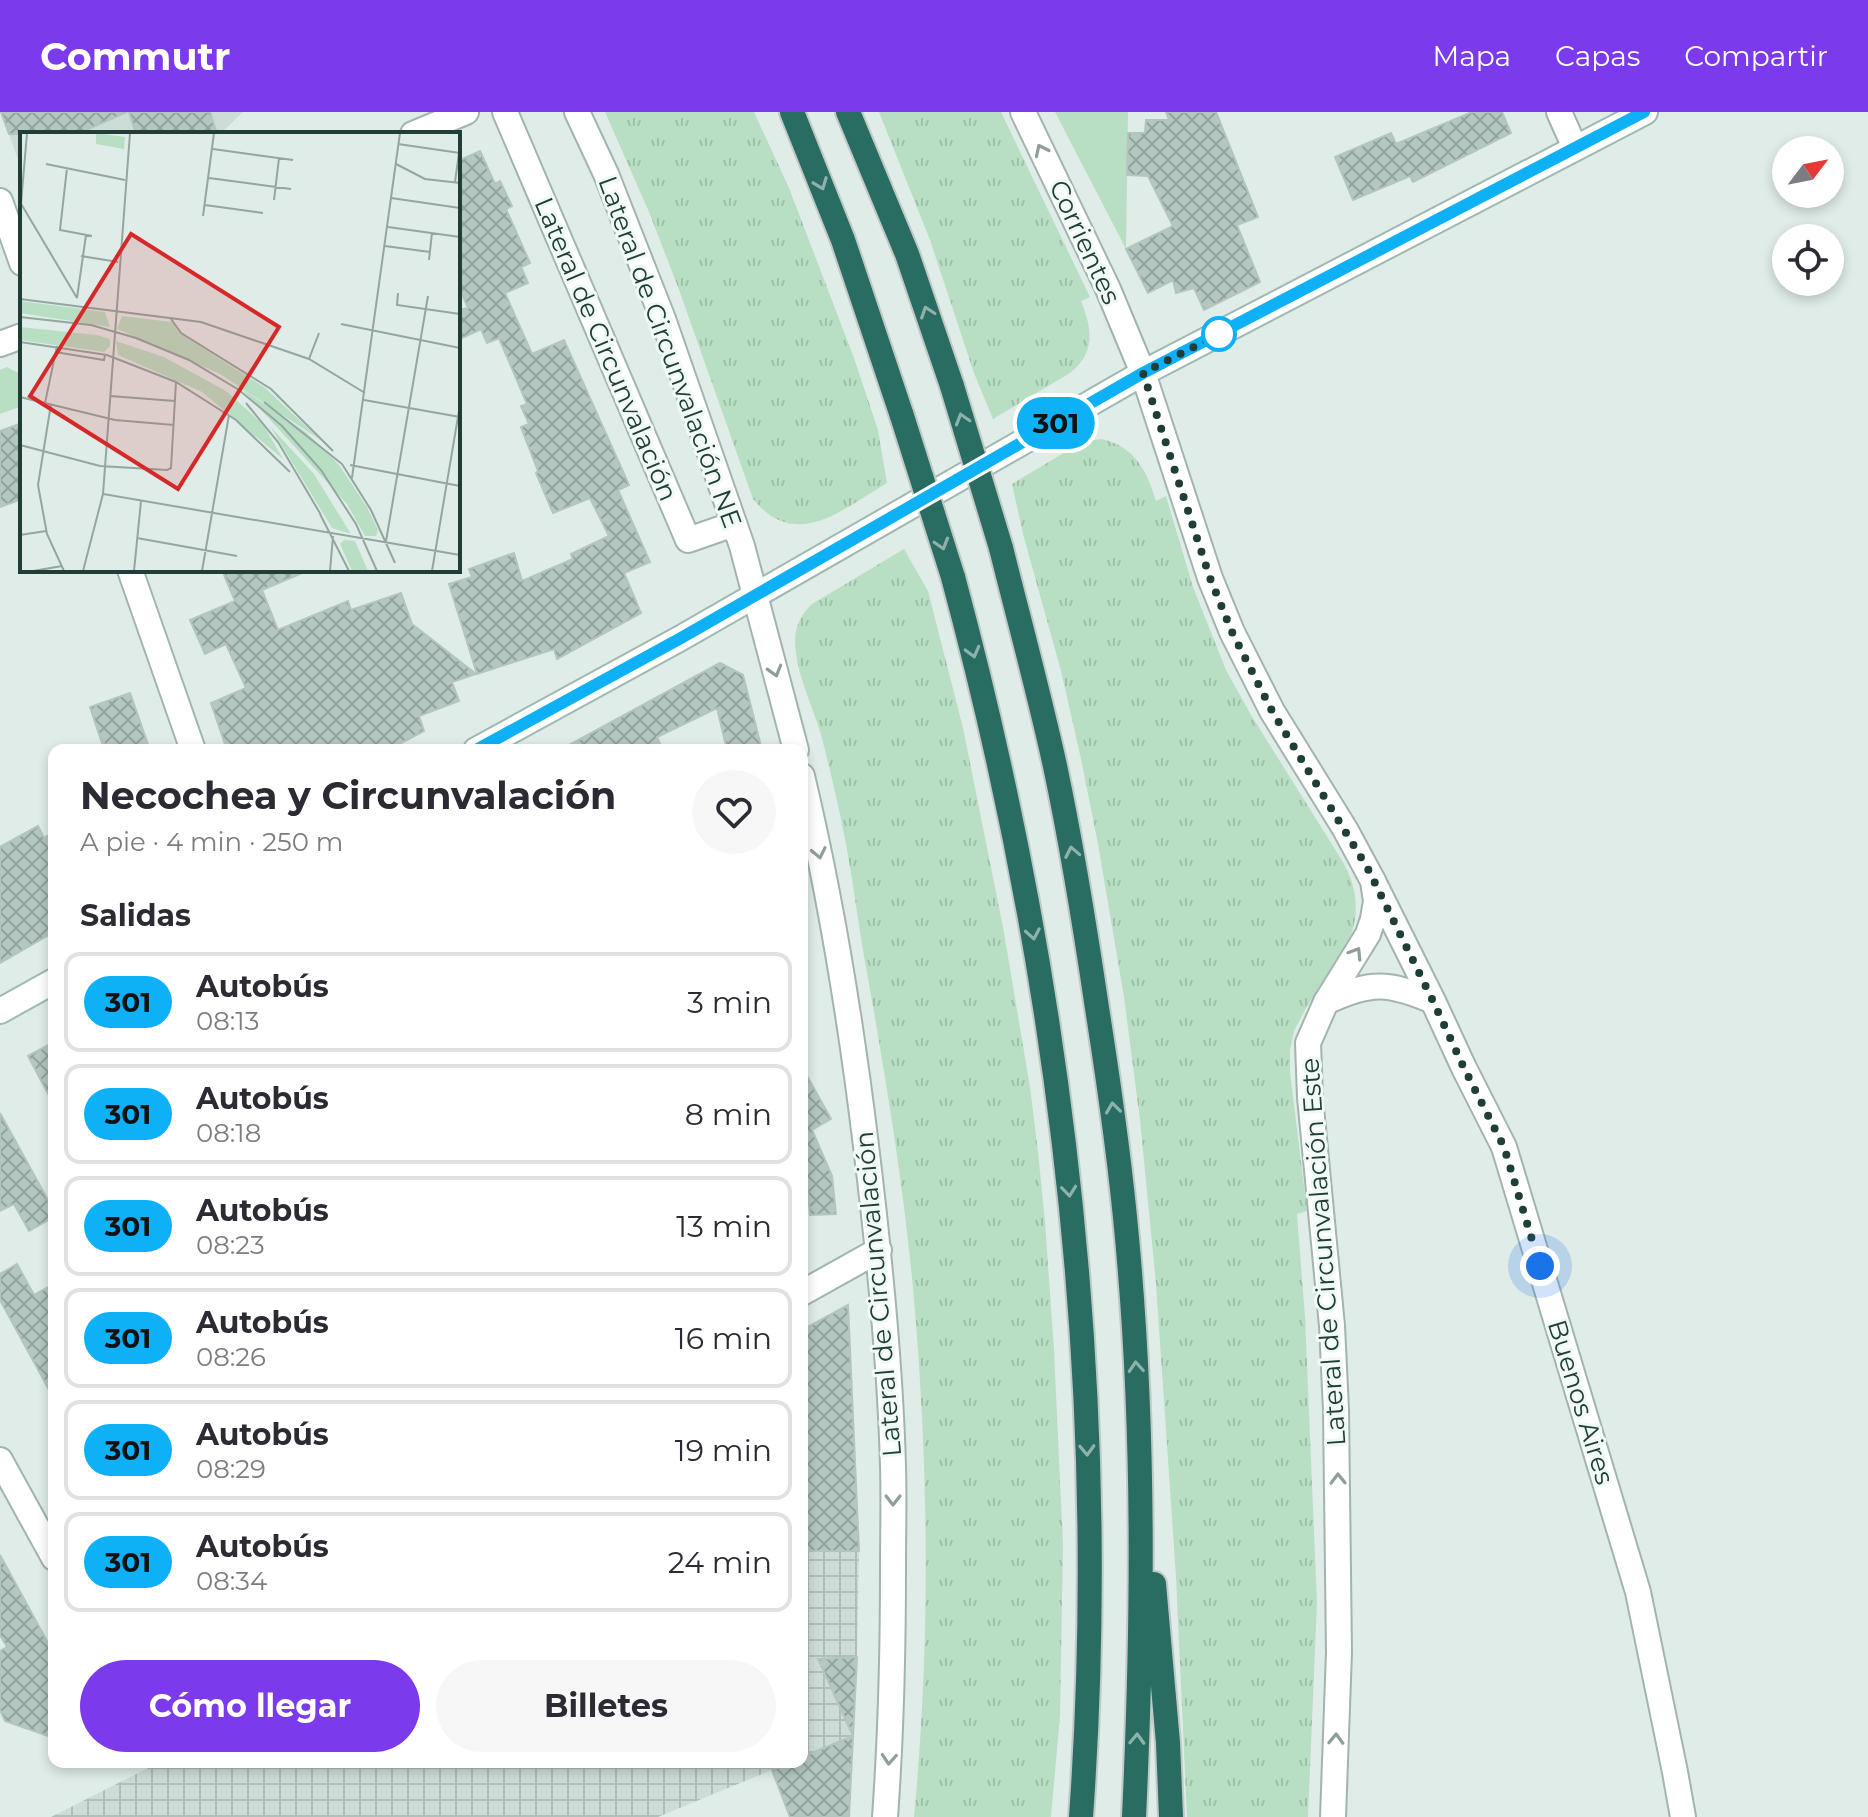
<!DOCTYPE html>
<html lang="es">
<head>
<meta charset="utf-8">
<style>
	body { margin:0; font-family:Montserrat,sans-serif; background:#f7f7f7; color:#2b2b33; height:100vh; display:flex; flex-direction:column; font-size:30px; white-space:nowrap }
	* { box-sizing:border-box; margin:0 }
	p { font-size:26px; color:#7c7c81 }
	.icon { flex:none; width:44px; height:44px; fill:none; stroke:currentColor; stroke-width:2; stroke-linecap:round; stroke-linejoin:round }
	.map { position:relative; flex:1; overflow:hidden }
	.side { position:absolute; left:48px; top:632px; width:760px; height:1024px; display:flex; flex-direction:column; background:#fff; border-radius:16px; box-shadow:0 4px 12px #0003 }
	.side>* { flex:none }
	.badge { padding:0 16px; border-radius:26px; font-size:28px; line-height:52px }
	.needle { width:52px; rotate:58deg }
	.controls { position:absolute; left:1772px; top:24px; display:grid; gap:16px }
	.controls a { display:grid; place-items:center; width:72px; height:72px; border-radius:50%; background:#fff; box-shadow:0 4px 12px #0003; font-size:40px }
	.you { position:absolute; width:40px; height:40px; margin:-20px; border:6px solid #fff; border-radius:50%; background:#1a73e8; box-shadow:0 0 0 12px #1a73e833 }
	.map>.badge { position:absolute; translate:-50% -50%; box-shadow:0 0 0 4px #fff }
	h2 { padding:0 32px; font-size:30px; line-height:72px }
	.round { display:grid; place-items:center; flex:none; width:84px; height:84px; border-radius:42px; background:#f7f7f7 }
	.summary { display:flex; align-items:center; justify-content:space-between; height:136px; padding:0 32px }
	h1 { font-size:38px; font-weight:700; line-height:60px }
	.cta { display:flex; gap:16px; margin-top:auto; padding:16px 32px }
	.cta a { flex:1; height:92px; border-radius:48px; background:#7c3aed; color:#fff; font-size:32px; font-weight:700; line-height:92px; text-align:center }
	.cta a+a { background:#f7f7f7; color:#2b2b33 }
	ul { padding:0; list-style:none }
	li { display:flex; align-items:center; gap:24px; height:100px; margin:0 16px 12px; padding:0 16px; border:4px solid #e1e1e2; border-radius:16px }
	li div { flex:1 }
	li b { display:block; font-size:30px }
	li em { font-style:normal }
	li .badge { min-width:88px; font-weight:700; text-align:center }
	header { display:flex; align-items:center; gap:48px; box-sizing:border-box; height:112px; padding:0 40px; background:#7c3aed; color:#fff }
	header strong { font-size:38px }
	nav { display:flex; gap:44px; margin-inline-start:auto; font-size:28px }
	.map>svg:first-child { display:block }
	.built { fill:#cedcd7 }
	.industrial { fill:url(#industrial-grid) }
	.grass { fill:url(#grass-tufts) }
	.green { fill:#b8dfc4 }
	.building { fill:url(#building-cross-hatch); stroke:#b2c6bf; stroke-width:2 }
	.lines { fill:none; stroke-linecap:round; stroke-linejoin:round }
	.minor-casing { stroke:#a3b4af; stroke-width:28 }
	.tertiary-casing { stroke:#a3b4af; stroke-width:28 }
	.secondary-casing { stroke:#9eb9b1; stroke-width:28 }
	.motorway-casing { stroke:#c1c9c7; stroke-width:28 }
	.minor { stroke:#fff; stroke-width:24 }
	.tertiary { stroke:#fff; stroke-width:24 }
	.secondary { stroke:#fff; stroke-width:24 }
	.motorway { stroke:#296c62; stroke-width:24 }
	.motorway-bridge-casing { stroke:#c1c9c7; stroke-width:28; stroke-linecap:butt }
	.motorway-bridge { stroke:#296c62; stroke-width:24 }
	.oneway { stroke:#909e9b }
	.oneway2 { stroke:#8db2ac }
	.line-casing { stroke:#fff; stroke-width:18 }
	.line { stroke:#0eb1f5; stroke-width:12 }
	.walk { stroke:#203e37; stroke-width:8; stroke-dasharray:0 14.4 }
	.stop-dot { fill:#fff; stroke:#0eb1f5; stroke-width:4 }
	.labels { text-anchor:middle; stroke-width:6; stroke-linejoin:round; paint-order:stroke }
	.street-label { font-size:26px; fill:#203e37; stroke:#f1f9f5 }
	.inset-road { fill:none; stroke:#93a6a1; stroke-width:2 }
	.view { fill:#d62828; fill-opacity:0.15; stroke:#d62828; stroke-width:4 }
	.inset-edge { fill:none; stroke:#203e37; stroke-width:4 }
</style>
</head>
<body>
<header>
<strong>Commutr</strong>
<nav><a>Mapa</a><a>Capas</a><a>Compartir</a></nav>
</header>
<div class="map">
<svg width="1868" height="1705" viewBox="0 0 1868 1705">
	<defs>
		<pattern id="industrial-grid" width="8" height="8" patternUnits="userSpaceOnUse" patternTransform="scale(2)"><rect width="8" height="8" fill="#cedcd7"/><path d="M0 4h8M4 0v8" fill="none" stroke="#b1beb9"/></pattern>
		<pattern id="grass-tufts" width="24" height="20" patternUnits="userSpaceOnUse" patternTransform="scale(2)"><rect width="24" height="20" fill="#b8dfc4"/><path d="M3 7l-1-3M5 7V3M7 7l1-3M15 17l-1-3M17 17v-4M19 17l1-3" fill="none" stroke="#9ec0a9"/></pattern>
		<pattern id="building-cross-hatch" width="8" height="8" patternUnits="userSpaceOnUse" patternTransform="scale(2)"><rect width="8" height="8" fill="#b5c7c1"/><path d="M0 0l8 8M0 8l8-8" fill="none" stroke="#93a39e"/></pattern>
	</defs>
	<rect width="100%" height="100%" fill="#e0ece8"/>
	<path class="built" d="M1 0H243L220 22H22V59Z"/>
	<path class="industrial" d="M848 1193 859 1439 857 1545 853 1624 802 1645V1218Z
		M160 1650H791L658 1705H51Z"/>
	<path class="grass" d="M605 0H754L789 76 854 246 878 318 887 371C843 397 796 440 753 387L678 175 649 100Z
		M879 0H1001L1090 185 1081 189C1092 216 1096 241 1070 261L993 307 974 261 930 128Z
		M1101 327C1135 334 1147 359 1156 389L1166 384 1193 475 1226 558 1251 603 1343 750C1356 774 1360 797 1351 823L1305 898 1294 919 1290 938V960L1307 1099 1297 1102 1305 1205 1317 1490 1308 1705H1187L1176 1465 1156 1172 1140 1008 1124 885 1098 732 1081 647 1061 559 1023 422 1012 372 1082 330Z
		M904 437 928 479 963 616 1003 815 1030 975 1038 1040 1045 1110 1054 1238 1063 1433 1060 1604 1051 1705H914C930 1537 929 1367 915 1199 905 1079 885 961 864 844 857 803 852 762 844 722 837 687 829 653 820 619 811 591 796 560 795 530 795 515 801 502 812 492Z"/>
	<path class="green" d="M1055 0H1128L1126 137Z
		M7 255 22 263V294L0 302V258Z"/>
	<path class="building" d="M1 0H127L77 22H9Z
		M129 0H210L217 22H136Z
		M1166 0H1216L1258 105 1237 113 1260 170 1204 198 1194 176 1176 181 1173 168 1148 181 1126 137 1173 114 1148 64 1127 63 1128 21H1145L1146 8H1169Z
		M1472 0H1502L1511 21 1413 70 1410 64 1353 88 1335 45 1391 21 1396 32Z
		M480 39 495 72 500 69 512 94 506 97 530 151 521 155 528 171 505 181 532 242 564 228 629 373 618 378 650 450 624 461 641 501 557 547 554 537 477 562 449 472 472 465 469 457 514 441 522 469 573 447 571 442 609 424 590 386 553 401 536 361 538 359 521 315 529 312 521 294 527 292 499 226 487 231 481 217 458 228V198L468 196 458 173V49Z
		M22 311V387L0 395V319Z
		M222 458H309L262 478 278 518 348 489 351 498 401 481 412 512 476 562 452 570 459 589 419 604 424 619 388 638H227L211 591 246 576 226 532 205 542 190 508 235 489Z
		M720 551 743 563 762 638H727L717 596 657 625 663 638H560Z
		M130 581 150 638H106L104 631H102L90 595Z
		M38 714 44 726 54 720V820L0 851V735Z
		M54 930V993L28 944Z
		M802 955 831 1007 812 1018 832 1064 836 1102 810 1103 802 1024Z
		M0 1001 54 1099V1105L29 1119 14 1092 0 1099Z
		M17 1152 34 1183 54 1172V1287L0 1188V1162Z
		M848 1193 859 1439H802V1218Z
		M0 1443 54 1542V1626L5 1609 0 1598V1539L7 1535 0 1523Z
		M857 1545 849 1705H790L772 1658 791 1650H802V1645L853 1624 818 1547Z"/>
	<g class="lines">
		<defs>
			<path id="minor" d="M505 0 688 428 734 412
				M1559 0 1575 36
				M413 22 466 0
				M0 89 22 151
				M0 232 22 224
				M130 458 193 638
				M1373 769 1433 889 1464 956 1504 1035 1638 1480 1675 1660 1683 1705
				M1326 890C1371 869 1388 870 1433 889
				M802 1181 879 1138
				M0 1348 54 1446"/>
			<path id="tertiary" d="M577 0 606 62 663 207 742 434 796 638
				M1023 0 1108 177 1143 261 1210 466 1232 520 1272 599 1345 717 1373 769 1376 789 1373 807 1368 822 1326 890 1308 931 1310 985 1332 1214 1336 1298 1339 1540 1333 1705
				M802 664C831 786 851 910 866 1034 879 1140 890 1247 893 1354 894 1388 893 1423 893 1457 893 1540 891 1622 885 1705"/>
			<path id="secondary" d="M476 638 681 526 1143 261 1645 0
				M0 899 54 869"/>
			<path id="motorway" d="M792 0 843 128 902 304
				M848 0 907 142 952 274
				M1001 436C1019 508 1039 581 1055 654 1072 734 1085 815 1097 896 1109 972 1120 1048 1127 1126 1145 1319 1143 1512 1134 1705
				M953 465C1062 869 1111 1287 1081 1705
				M1154 1472 1168 1631 1171 1705"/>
		</defs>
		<use href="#minor" class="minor-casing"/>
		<use href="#tertiary" class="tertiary-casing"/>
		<use href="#secondary" class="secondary-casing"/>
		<use href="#motorway" class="motorway-casing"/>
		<use href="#minor" class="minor"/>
		<use href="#tertiary" class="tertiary"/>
		<use href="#secondary" class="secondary"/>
		<use href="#motorway" class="motorway"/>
		<defs>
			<path id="motorway-bridge" d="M952 274 1001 436
				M902 304 953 465"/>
		</defs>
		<use href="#motorway-bridge" class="motorway-bridge-casing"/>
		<use href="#motorway-bridge" class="motorway-bridge"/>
	</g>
	<defs><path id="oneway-chevron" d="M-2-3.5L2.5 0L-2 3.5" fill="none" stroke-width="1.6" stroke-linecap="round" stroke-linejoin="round" transform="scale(2)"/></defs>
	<g class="oneway">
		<use href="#oneway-chevron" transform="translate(1041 38) rotate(-116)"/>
		<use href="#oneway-chevron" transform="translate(775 559) rotate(74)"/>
		<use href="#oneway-chevron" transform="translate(819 741) rotate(78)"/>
		<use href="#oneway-chevron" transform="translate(1356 841) rotate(-58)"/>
		<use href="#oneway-chevron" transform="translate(1338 1367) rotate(-91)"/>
		<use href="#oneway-chevron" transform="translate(893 1388) rotate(90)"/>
		<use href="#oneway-chevron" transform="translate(1336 1627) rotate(-88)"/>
		<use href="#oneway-chevron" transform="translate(889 1647) rotate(94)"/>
	</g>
	<g class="oneway2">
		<use href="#oneway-chevron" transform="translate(821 72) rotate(69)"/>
		<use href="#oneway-chevron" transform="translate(927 200) rotate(-109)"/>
		<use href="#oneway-chevron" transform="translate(962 307) rotate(-107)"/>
		<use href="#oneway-chevron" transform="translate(942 432) rotate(73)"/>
		<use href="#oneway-chevron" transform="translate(973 540) rotate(75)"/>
		<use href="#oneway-chevron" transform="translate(1072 740) rotate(-101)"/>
		<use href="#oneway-chevron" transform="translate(1033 822) rotate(80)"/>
		<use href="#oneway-chevron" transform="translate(1113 996) rotate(-97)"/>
		<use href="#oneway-chevron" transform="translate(1069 1079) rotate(84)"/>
		<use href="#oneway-chevron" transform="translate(1136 1255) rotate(-94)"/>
		<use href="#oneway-chevron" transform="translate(1087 1338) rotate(88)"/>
		<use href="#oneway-chevron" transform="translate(1137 1627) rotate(-88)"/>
	</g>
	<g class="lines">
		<defs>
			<path id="line" d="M476 638 681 526 1143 261 1644 0"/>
		</defs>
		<use href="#line" class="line-casing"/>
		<use href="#line" class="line"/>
		<path class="walk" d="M1219 222 1143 261 1210 466 1232 520 1272 599 1368 757 1433 889 1464 956 1504 1035 1540 1154"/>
	</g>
	<circle class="stop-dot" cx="1219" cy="222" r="16"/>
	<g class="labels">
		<g class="street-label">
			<text transform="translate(1085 130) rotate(65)" y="9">Corrientes</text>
			<text transform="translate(606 237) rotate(67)" y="9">Lateral de Circunvalación</text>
			<text transform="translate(670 240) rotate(70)" y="9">Lateral de Circunvalación NE</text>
			<text transform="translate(1323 1140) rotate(-94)" y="9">Lateral de Circunvalación Este</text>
			<text transform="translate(878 1182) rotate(-95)" y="9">Lateral de Circunvalación</text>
			<text transform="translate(1581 1290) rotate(73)" y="9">Buenos Aires</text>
		</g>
	</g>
	<g transform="translate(20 20)">
		<rect width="440" height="440" fill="#e0ece8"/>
		<path d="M76 1 105 5 104 17 76 12ZM0 169 85 180 90 195 0 181ZM102 184 152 190 159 201 244 255 302 309 200 242 97 197ZM0 195 77 203 90 207V214L84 220 0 208ZM96 209 144 225 206 259 243 292 263 327 182 260 98 223ZM222 257 287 301 319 333 347 375 358 398 356 404H345L327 372ZM250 294 294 342 331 402 312 396ZM324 408 335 409 348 439H332L320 412Z" fill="#b8dfc4"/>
		<path class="inset-road" d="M110 1 83 362 440 423M378 12 440 21M193 17 273 28M26 32 105 48M376 32 405 47 440 51M47 36 40 98 72 104M189 46 271 57M435 50 439 21M371 66 440 76M254 68 259 26M0 70 57 166M1 72 7 1M185 73 243 81M183 84 194 1M368 95 440 105M365 114 410 120M61 124 98 130M409 128 412 101M378 161 377 173 440 182M57 166 66 103M0 167 181 190 289 227 345 261M0 185 71 193 116 206 169 228 219 258 262 294 301 338 336 392 357 439M151 187 161 201 251 257 313 319M321 192 440 216M0 210 87 223 156 250 216 288 270 340M35 220 84 228 85 223M289 227 299 201M90 264 155 269M0 265 95 288 154 293M344 268 440 285M244 270 322 332M25 271 37 214M226 271 258 310 301 383M31 272 18 353 27 402 44 439M0 313 80 334 147 338 151 336 156 250M322 332 351 378 375 431M330 333 440 354M332 346 380 1M300 382 329 439M0 403 26 399M117 406 217 424M366 409 408 164M13 439 42 434M63 439 83 362M114 439 121 369M182 439 209 283M310 439 313 404M412 439 440 273"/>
		<path class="view" d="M111 102 259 195 158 357 10 264Z"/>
		<rect width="440" height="440" class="inset-edge"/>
	</g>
</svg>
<div class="controls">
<a><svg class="needle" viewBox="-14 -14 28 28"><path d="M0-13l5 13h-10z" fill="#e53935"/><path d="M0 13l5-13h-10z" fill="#7c7c81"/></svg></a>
<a><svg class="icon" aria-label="locate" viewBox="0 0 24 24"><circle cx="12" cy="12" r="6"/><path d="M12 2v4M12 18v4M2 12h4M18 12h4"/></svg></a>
</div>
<div class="you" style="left:1540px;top:1154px"></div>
<b class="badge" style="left:1056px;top:311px;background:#0eb1f5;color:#111">301</b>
<section class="side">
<div class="summary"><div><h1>Necochea y Circunvalación</h1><p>A pie · 4 min · 250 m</p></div><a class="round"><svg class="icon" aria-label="heart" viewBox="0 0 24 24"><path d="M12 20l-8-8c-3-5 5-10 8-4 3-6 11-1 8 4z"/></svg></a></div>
<h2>Salidas</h2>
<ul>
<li><span class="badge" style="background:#0eb1f5;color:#111">301</span><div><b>Autobús</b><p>08:13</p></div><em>3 min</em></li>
<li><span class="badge" style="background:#0eb1f5;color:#111">301</span><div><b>Autobús</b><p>08:18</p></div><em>8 min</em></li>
<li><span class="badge" style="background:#0eb1f5;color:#111">301</span><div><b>Autobús</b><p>08:23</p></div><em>13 min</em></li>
<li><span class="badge" style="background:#0eb1f5;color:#111">301</span><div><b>Autobús</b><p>08:26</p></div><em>16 min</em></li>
<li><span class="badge" style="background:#0eb1f5;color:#111">301</span><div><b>Autobús</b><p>08:29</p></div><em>19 min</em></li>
<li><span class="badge" style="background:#0eb1f5;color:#111">301</span><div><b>Autobús</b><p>08:34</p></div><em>24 min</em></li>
</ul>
<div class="cta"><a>Cómo llegar</a><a>Billetes</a></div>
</section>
</div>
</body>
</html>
